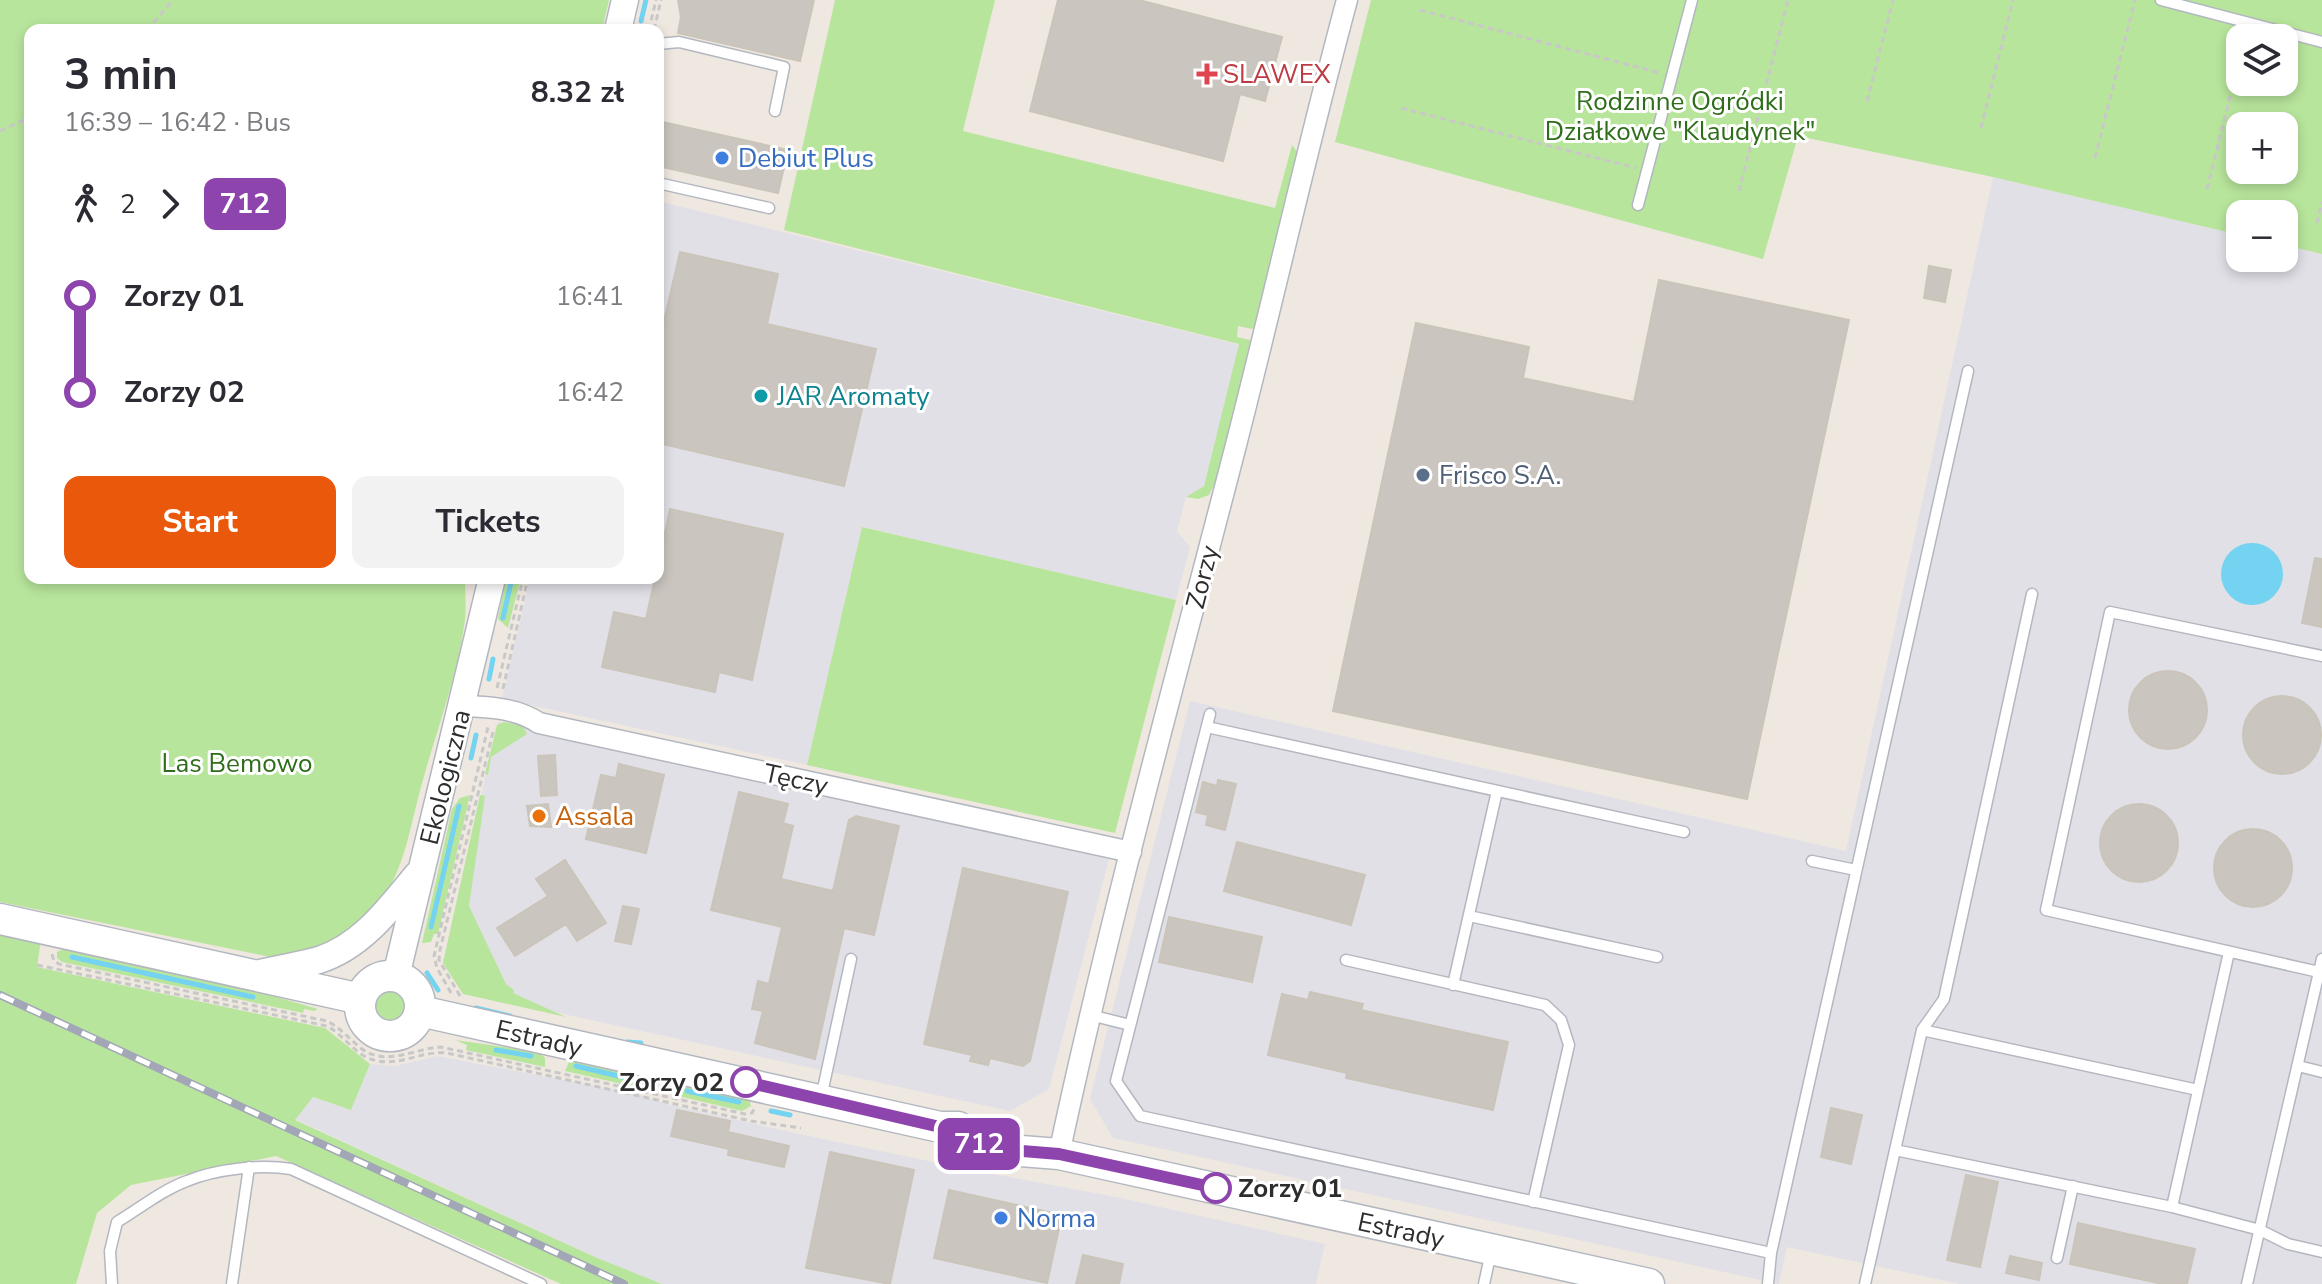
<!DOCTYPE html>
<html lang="en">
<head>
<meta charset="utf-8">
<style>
	body { margin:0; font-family:"Nunito Sans",sans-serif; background:#f2f2f3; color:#2b2b33; height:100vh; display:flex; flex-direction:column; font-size:30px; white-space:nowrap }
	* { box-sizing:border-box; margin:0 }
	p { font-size:26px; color:#7c7c81 }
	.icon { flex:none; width:44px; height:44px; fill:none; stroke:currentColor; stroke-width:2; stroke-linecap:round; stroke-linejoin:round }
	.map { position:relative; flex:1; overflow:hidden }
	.drawer { position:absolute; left:24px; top:24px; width:640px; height:560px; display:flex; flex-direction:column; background:#fff; border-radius:16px; box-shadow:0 4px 12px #0003 }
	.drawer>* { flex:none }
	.badge { padding:0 16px; border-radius:12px; font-size:28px; line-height:52px }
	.controls { position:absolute; left:2226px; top:24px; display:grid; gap:16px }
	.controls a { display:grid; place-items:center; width:72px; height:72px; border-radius:16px; background:#fff; box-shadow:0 4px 12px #0003; font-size:40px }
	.map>.badge { position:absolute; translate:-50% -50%; box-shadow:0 0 0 4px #fff }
	.legs { display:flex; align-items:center; gap:12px; height:88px; padding:0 40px; font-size:26px }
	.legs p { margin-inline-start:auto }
	.overview { display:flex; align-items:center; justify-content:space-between; height:136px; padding:0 40px }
	h1 { font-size:44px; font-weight:700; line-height:60px }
	.button { display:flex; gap:16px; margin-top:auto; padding:16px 40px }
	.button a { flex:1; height:92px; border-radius:16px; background:#ea580c; color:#fff; font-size:32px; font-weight:700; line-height:92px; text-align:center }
	.button a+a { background:#f2f2f3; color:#2b2b33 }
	ul { padding:0 40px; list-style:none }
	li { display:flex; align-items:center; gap:28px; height:96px; font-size:30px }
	li i { display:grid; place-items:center; width:12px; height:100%; margin:0 10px; background:currentColor }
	li i::after { content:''; width:20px; height:20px; margin:-10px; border:6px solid; border-radius:50%; background:#fff }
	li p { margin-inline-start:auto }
	li:first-child i { background:linear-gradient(#0000 50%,currentColor 0) }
	li:last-child i { background:linear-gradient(currentColor 50%,#0000 0) }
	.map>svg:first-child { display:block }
	.industrial { fill:#e2e0e7 }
	.green { fill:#b8e59c; fill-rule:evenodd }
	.water { fill:#73d3f0 }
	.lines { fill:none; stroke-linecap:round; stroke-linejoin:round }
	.stream { stroke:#73d3f0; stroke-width:5 }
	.building { fill:#cac5bf; stroke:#cac4b9; stroke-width:2 }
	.service-casing { stroke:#b3b7c0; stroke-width:13 }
	.minor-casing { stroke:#b3b7c0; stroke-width:23 }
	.tertiary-casing { stroke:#b3b7c0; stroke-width:29 }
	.secondary-casing { stroke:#b3b7c0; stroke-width:33 }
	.path { stroke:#c8c8c8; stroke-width:3; stroke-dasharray:6 4; stroke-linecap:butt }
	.service { stroke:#fff; stroke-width:10 }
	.minor { stroke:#fff; stroke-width:20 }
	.tertiary { stroke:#fff; stroke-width:26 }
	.secondary { stroke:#fff; stroke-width:30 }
	.rail-casing { stroke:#a2a6b7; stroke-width:8 }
	.rail { stroke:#fff; stroke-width:5; stroke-dasharray:15; stroke-linecap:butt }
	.line-1-casing { stroke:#fff; stroke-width:18 }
	.line-1 { stroke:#8e44ad; stroke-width:12 }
	.health-dot { fill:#e0444e; stroke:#fff; stroke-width:3 }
	.shop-dot { fill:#3f7fe0; stroke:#fff; stroke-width:3 }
	.culture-dot { fill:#0f9aa8; stroke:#fff; stroke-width:3 }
	.service-dot { fill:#5c6f8a; stroke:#fff; stroke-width:3 }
	.food-dot { fill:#e8710a; stroke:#fff; stroke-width:3 }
	.stop-1-dot { fill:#fff; stroke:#8e44ad; stroke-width:4 }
	.labels { text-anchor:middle; stroke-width:6; stroke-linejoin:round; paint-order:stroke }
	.health-label { font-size:26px; fill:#be3a42; stroke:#fff; text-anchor:start }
	.park-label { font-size:26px; fill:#2e6d1a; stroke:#fff }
	.shop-label { font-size:26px; fill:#366cbe; stroke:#fff; text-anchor:start }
	.culture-label { font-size:26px; fill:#0d838f; stroke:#fff; text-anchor:start }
	.service-label { font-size:26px; fill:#4e5e75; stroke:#fff; text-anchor:start }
	.street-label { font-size:26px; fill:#2d2d2d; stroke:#fff }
	.food-label { font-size:26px; fill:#c56008; stroke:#fff; text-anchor:start }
	.stop-label { font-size:26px; font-weight:bold; fill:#2d2d2d; stroke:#fff; text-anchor:end }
</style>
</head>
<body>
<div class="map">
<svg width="2322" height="1284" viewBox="0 0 2322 1284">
	<rect width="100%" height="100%" fill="#efe8e0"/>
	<path class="industrial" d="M1993 177 2240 235V258H2284V245L2322 254V1284H1960L1787 1247 1779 1284 1113 1138 1090 1099 1190 701 1846 851Z
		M658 201 1240 345 1204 486 1186 497 1177 531 1190 547 1176 600 863 527 807 765 502 699 530 578H658Z
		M498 722 1109 859 1049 1089 1010 1111 462 992 443 961Z
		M437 1056 633 1093 671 1105 799 1134 962 1168 1116 1197 1325 1244 1316 1284H662L595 1257 295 1119 312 1097 351 1110 370 1064 395 1066Z"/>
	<path class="green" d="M0 0H609L602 30H30V578H465C465 594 467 611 464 627 456 680 437 729 423 780 410 824 405 876 373 911 340 947 317 951 271 957L0 902Z
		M835 0H995L963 131 1275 208 1292 145 1298 153 1257 325 1252 329 1238 326 1237 337 1250 340 1251 345 1215 483 1209 495 1198 499 1186 497 1204 486 1239 344 784 230Z
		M1371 0H2322V254L2284 245V214H2240V235L1993 177 1798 136 1763 259 1335 142ZM2240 38H2284V82H2240ZM2240 126H2284V170H2240Z
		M862 527 1176 600 1115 833 807 765Z
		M506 578H521L508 628 498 619Z
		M504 722 523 726 527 734 491 757 488 775 485 774 497 725Z
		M470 795 438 934H434L431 942 422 943 452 809 460 798Z
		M480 795 485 796 469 906 506 984 514 990 513 993 566 1017 463 994 443 963Z
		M0 931 41 940 37 967 325 1028 370 1064 351 1110 313 1097 295 1120 595 1257 662 1284H561L276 1156 131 1185 97 1213 76 1284H0Z
		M67 947 252 990 318 1009 314 1011 304 1009 303 1013 62 962 57 958V952Z
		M370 1006a19 19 0 1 1 38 0a19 19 0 1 1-38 0Z
		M455 1040 539 1052 545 1058V1067L466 1050 467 1045Z
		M574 1060 652 1078 657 1092 565 1071 569 1062Z
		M687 1086 749 1099 751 1106 742 1111 678 1096Z"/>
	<path class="water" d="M2221 574a31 31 0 1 1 62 0a31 31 0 1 1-62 0Z"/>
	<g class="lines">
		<path class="stream" d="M641 21 646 0
			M503 618 512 578
			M489 679 493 659
			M471 758 476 735
			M431 927 459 806
			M72 957 253 997
			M427 973 438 990
			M476 1008 510 1016
			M627 1042 641 1043
			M496 1050 531 1056
			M576 1066 648 1083
			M687 1091 739 1102
			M771 1111 790 1115"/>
	</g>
	<path class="building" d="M678 0H814L800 61 678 33 681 17Z
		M1058 0H1139L1282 37 1265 101 1240 94 1223 161 1030 111Z
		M658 121 788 150 778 193 658 166Z
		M680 252 778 274 767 324 876 349 844 486 658 443V347Z
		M1929 266 1951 270 1945 302 1924 298Z
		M1659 280 1849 320 1747 799 1333 711 1416 323 1529 347 1523 378 1634 402Z
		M670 509 783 534 752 680 719 672 715 692 602 667 614 612 646 619 655 578H658V565Z
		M2315 558 2322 559V627L2302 623Z
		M2129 710a39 39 0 1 1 78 0a39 39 0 1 1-78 0Z
		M2243 735a39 39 0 1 1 78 0a39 39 0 1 1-78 0Z
		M555 755 557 795 541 796 538 756Z
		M619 764 664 775 646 853 586 839 601 775 616 778Z
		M1218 780 1236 784 1225 830 1206 825 1208 815 1196 812 1203 782 1217 786Z
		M739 792 788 804 783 823 793 826 781 879 833 891 849 820 856 816 899 826 874 935 844 928 815 1059 755 1043 763 1011 752 1009 758 981 769 984 782 927 711 910Z
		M548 804 551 827 530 826 527 806Z
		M2100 843a39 39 0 1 1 78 0a39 39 0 1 1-78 0Z
		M2214 868a39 39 0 1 1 78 0a39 39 0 1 1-78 0Z
		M1237 842 1365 875 1351 925 1224 891Z
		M565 860 606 923 577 941 566 924 515 956 497 928 548 896 536 879Z
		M963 868 1068 892 1030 1061 1023 1066 990 1058 988 1065 970 1061 972 1055 924 1044Z
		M623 906 639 909 631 944 615 941Z
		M1169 917 1262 937 1252 982 1159 962Z
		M1310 992 1363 1004 1361 1010 1508 1042 1493 1110 1346 1078 1347 1073 1268 1055 1282 994 1308 1000Z
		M1831 1108 1862 1115 1851 1164 1821 1157Z
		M677 1110 730 1121 728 1132 789 1146 784 1167 728 1155 729 1149 671 1136Z
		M830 1152 914 1170 890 1284 806 1268Z
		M1966 1175 1998 1182 1980 1267 1947 1260Z
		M949 1190 1062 1215 1047 1283 934 1258Z
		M2078 1223 2195 1249 2187 1284H2163L2070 1264Z
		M1083 1255 1123 1264 1119 1284H1076Z
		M2010 1256 2042 1263 2039 1280 2006 1273Z"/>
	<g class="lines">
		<defs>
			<path id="service" d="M2161 0 2322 42
				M658 44 679 42 784 67 775 111
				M658 183 769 208
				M1638 205 1692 0
				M1210 714 1116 1081 1140 1116 1771 1253
				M1207 727 1684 832
				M1812 861 1856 870
				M1469 916 1657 957
				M1346 960 1545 1005 1561 1020 1569 1045 1533 1202
				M2319 972 2046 910 2110 612 2322 656
				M1453 985 1497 791
				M1090 1015 1130 1025
				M1922 1030 2198 1090
				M2298 1066 2322 1072
				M821 1098 851 959
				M1895 1150 2172 1207 2260 1230 2288 1244 2322 1252
				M2172 1207 2229 952
				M2057 1258 2073 1186
				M112 1284 110 1251 117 1222C139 1209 162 1190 187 1181 216 1169 261 1164 291 1169L541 1284
				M232 1284 249 1167
				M1484 1284 1491 1252
				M1768 1284 1771 1253 1968 371
				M1865 1284 1922 1030 1944 999 2032 594
				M2247 1284 2322 959"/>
			<path id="minor" d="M463 706C490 707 516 708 539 723L1131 852
				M1059 1154C1110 916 1175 681 1236 445 1274 297 1307 148 1347 0"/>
			<path id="tertiary" d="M618 30 625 0
				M252 975C274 969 298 966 319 960 362 946 389 909 417 875
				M396 976 492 578"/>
			<path id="secondary" d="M0 919 361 999
				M360 1006a30 30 0 1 1 60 0a30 30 0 1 1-60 0Z
				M420 1011 940 1127H958
				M940 1127 996 1149 1059 1154 1649 1284"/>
		</defs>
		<use href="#service" class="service-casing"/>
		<use href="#minor" class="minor-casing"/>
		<use href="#tertiary" class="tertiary-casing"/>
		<use href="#secondary" class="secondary-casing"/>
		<path class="path" d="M1420 10 1660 73
			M147 30 173 0
			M649 30 656 0
			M654 30 661 0
			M1867 101 1893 0
			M1401 108 1636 168
			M1981 128 2013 0
			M0 131 30 117
			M2095 158 2135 0
			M2207 189 2240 57
			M1739 191 1788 0
			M2317 223 2322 202
			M497 688 523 578
			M503 689 528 578
			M52 954 54 961 59 964 327 1021C341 1028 350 1040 362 1049 387 1067 415 1048 441 1047L745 1114 752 1113 754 1109
			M37 965 327 1026C342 1034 351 1049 366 1057 394 1071 419 1050 447 1053L751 1121 801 1128
			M451 993 437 968 434 956 488 727
			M460 996 439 960 440 950 494 728"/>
		<use href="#service" class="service"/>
		<use href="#minor" class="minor"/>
		<use href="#tertiary" class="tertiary"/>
		<use href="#secondary" class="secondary"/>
		<defs>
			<path id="rail" d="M0 995 624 1284"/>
		</defs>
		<use href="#rail" class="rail-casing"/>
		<use href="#rail" class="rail"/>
	</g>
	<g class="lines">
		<defs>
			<path id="line-1" d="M746 1082 940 1127 996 1149 1059 1154 1216 1188"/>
		</defs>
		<use href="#line-1" class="line-1-casing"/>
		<use href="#line-1" class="line-1"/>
	</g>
	<path class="health-dot" d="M1203 62h8v8h8v8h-8v8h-8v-8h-8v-8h8z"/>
	<g class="shop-dot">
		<circle cx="722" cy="158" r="8"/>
		<circle cx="1001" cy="1218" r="8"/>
	</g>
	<circle class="culture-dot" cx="761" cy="396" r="8"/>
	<circle class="service-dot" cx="1423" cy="475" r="8"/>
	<circle class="food-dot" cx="539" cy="816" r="8"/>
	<g class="stop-1-dot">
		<circle cx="746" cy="1082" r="14"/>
		<circle cx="1216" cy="1188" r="14"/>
	</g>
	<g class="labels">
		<g class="health-label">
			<text x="1223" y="83">SLAWEX</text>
		</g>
		<g class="park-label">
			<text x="1680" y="110">Rodzinne Ogródki<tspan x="1680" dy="30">Działkowe "Klaudynek"</tspan></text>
			<text x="237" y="772">Las Bemowo</text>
		</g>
		<g class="shop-label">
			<text x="738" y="167">Debiut Plus</text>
			<text x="1017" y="1227">Norma</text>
		</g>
		<g class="culture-label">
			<text x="777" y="405">JAR Aromaty</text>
		</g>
		<g class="service-label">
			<text x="1439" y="484">Frisco S.A.</text>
		</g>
		<g class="street-label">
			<text transform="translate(1202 577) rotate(-76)" y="9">Zorzy</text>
			<text transform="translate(445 777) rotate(-76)" y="9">Ekologiczna</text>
			<text transform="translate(796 779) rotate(12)" y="9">Tęczy</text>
			<text transform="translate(539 1038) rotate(13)" y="9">Estrady</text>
			<text transform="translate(1401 1230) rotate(12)" y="9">Estrady</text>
		</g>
		<g class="food-label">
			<text x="555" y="825">Assala</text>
		</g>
		<g class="stop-label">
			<text x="724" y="1091">Zorzy 02</text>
			<text x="1238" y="1197" text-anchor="start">Zorzy 01</text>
		</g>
	</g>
</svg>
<div class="controls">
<a><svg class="icon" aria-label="layers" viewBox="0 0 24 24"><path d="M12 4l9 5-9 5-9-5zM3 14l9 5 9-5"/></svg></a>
<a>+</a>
<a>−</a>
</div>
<b class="badge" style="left:979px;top:1144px;background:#8e44ad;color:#fff">712</b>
<section class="drawer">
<div class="overview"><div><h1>3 min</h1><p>16:39 – 16:42 · Bus</p></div><b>8.32 zł</b></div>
<div class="legs"><svg class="icon" aria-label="walk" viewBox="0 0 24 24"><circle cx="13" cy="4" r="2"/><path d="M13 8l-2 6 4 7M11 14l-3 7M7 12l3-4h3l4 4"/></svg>2<svg class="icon" aria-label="forward" viewBox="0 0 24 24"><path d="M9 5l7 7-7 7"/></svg><b class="badge" style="background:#8e44ad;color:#fff">712</b></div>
<ul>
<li><i style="color:#8e44ad"></i><b>Zorzy 01</b><p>16:41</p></li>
<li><i style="color:#8e44ad"></i><b>Zorzy 02</b><p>16:42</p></li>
</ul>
<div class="button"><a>Start</a><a>Tickets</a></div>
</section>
</div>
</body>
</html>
